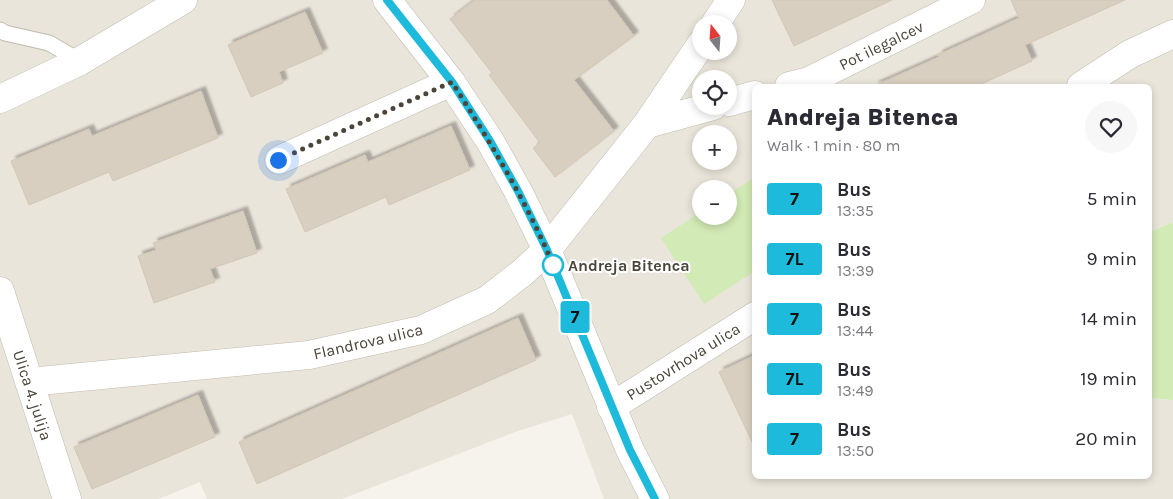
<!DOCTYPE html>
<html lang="en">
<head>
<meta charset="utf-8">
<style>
	body { margin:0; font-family:Karla,sans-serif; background:#f7f7f7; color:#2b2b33; height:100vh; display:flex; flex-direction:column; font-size:19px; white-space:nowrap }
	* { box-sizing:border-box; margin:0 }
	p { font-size:16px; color:#7c7c81 }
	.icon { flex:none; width:28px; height:28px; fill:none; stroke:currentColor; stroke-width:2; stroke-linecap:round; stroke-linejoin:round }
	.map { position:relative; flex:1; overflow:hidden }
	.details { position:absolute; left:752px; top:84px; width:400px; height:395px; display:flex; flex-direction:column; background:#fff; border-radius:8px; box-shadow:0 2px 8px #0003 }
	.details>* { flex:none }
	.badge { padding:0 10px; border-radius:4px; font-size:18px; line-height:32px }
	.needle { width:32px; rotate:343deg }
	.fabs { position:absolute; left:692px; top:15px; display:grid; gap:10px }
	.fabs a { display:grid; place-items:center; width:45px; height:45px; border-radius:50%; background:#fff; box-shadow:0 2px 8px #0003; font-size:25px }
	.you { position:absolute; width:25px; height:25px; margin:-12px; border:4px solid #fff; border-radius:50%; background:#1a73e8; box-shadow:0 0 0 8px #1a73e833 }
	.map>.badge { position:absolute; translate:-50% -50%; box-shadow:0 0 0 2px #fff }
	.round { display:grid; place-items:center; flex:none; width:52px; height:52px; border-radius:26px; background:#f7f7f7 }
	.overview { display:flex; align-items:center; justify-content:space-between; height:85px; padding:0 15px }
	h1 { font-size:24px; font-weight:800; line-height:38px }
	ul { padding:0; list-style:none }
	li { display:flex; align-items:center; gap:15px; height:60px; padding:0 15px }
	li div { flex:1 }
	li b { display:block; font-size:19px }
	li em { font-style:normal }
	li .badge { min-width:55px; font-weight:700; text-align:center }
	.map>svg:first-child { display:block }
	.residential { fill:#eae5da; fill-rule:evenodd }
	.green { fill:#d2eab5 }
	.building { fill:#d8cfc1; stroke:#d3c7b4; filter:url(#shadow) }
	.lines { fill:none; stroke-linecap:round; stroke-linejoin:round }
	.service-casing { stroke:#c2bbae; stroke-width:17 }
	.minor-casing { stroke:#c2bbae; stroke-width:29 }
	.tertiary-casing { stroke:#c2bbae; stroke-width:29 }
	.service { stroke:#fff; stroke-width:15 }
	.minor { stroke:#fff; stroke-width:28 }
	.tertiary { stroke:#fff; stroke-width:28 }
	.line-casing { stroke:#fff; stroke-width:11 }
	.line { stroke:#1ebadc; stroke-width:8 }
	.walk { stroke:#4b4439; stroke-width:5; stroke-dasharray:0 9 }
	.stop-dot { fill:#fff; stroke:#1ebadc; stroke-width:2.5 }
	.labels { text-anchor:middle; stroke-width:4; stroke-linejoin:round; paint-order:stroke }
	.street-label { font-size:16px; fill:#4b4439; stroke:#fff }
	.stop-label { font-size:16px; font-weight:bold; fill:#4b4439; stroke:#fff; text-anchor:start }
</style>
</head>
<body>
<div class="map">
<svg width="1173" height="499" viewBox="0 0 1173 499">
	<defs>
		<filter id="shadow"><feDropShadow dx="4.5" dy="-4.5" stdDeviation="1" flood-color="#0004"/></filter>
	</defs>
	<rect width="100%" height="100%" fill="#f6f3ec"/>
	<path class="residential" d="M0 0H1173V222L1150 232V86H755V476H1150V398L1173 400V499H604L572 414 518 431 342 499H207L200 482 159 499H0ZM701 24H729V51H701ZM701 79H729V106H701ZM701 134H729V161H701ZM701 189H729V216H701Z"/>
	<path class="green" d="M755 177V271L704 304 661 238 701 212V216H729V194Z
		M1173 222V400L1150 398V232Z"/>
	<path class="building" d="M475 0H607L634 36 574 80 614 131 555 177 533 148 540 143 489 75 492 73 450 19Z
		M772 0H892L794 46Z
		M1011 0H1125L1025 45 1032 61 977 86H874L939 57 938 55 1019 18Z
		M305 12 323 53 279 72 283 83 251 97 228 45Z
		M201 91 218 138 113 181 109 172 29 205 11 161 89 129 92 136Z
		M451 126 470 170 389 205 386 197 305 232 286 189 365 155 368 162Z
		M243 211 257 253 210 269 215 282 154 303 138 256 156 250 153 243Z
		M518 318 536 360 257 484 239 442Z
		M755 355V448L719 372Z
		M198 395 215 437 92 489 74 447Z"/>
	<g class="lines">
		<defs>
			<path id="service" d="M0 30 5 33 49 43 80 61"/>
			<path id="minor" d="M715 24 731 0
				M789 86 809 81 971 0
				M1081 86 1130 54 1173 34
				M729 102 755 95
				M647 124 713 106
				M279 160 451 82
				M0 291 67 499
				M29 382 309 355 421 330 487 300 522 273 547 250 647 124 701 44
				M611 407 755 316"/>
			<path id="tertiary" d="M387 0 451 82 490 141 518 191 547 250 630 450 655 499
				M0 99 80 61 183 0"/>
		</defs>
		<use href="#service" class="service-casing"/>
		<use href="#minor" class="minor-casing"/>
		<use href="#tertiary" class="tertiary-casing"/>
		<use href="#service" class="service"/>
		<use href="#minor" class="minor"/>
		<use href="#tertiary" class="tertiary"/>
	</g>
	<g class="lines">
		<defs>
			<path id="line" d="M387 0 452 82 490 141 518 191 547 250 630 450 655 499"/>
		</defs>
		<use href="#line" class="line-casing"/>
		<use href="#line" class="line"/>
		<path class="walk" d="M278 160 452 82C490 142 527 202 554 267L553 265"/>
	</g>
	<circle class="stop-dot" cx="553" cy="265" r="10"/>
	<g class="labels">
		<g class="street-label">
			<text transform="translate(881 45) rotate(-26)" y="6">Pot ilegalcev</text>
			<text transform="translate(368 341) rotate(-13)" y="6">Flandrova ulica</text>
			<text transform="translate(683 361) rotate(-32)" y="6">Pustovrhova ulica</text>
			<text transform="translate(33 395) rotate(72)" y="6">Ulica 4. julija</text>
		</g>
		<g class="stop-label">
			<text x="568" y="271">Andreja Bitenca</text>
		</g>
	</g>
</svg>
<div class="fabs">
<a><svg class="needle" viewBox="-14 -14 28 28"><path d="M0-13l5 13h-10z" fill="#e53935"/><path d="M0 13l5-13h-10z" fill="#7c7c81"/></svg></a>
<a><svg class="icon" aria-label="locate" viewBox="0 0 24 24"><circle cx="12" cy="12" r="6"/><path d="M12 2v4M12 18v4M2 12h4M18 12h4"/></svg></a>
<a>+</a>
<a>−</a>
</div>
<div class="you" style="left:278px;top:160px"></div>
<b class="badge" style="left:575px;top:317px;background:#1ebadc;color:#111">7</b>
<section class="details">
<div class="overview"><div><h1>Andreja Bitenca</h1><p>Walk · 1 min · 80 m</p></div><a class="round"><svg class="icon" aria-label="heart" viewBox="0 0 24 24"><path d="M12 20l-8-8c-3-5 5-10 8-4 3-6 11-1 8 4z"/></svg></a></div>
<ul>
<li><span class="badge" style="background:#1ebadc;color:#111">7</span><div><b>Bus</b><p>13:35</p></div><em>5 min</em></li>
<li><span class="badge" style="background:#1ebadc;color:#111">7L</span><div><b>Bus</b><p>13:39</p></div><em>9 min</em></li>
<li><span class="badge" style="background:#1ebadc;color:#111">7</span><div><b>Bus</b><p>13:44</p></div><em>14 min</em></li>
<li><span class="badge" style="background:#1ebadc;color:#111">7L</span><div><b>Bus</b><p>13:49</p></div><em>19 min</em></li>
<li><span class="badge" style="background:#1ebadc;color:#111">7</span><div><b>Bus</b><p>13:50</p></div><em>20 min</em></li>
</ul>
</section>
</div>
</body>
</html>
